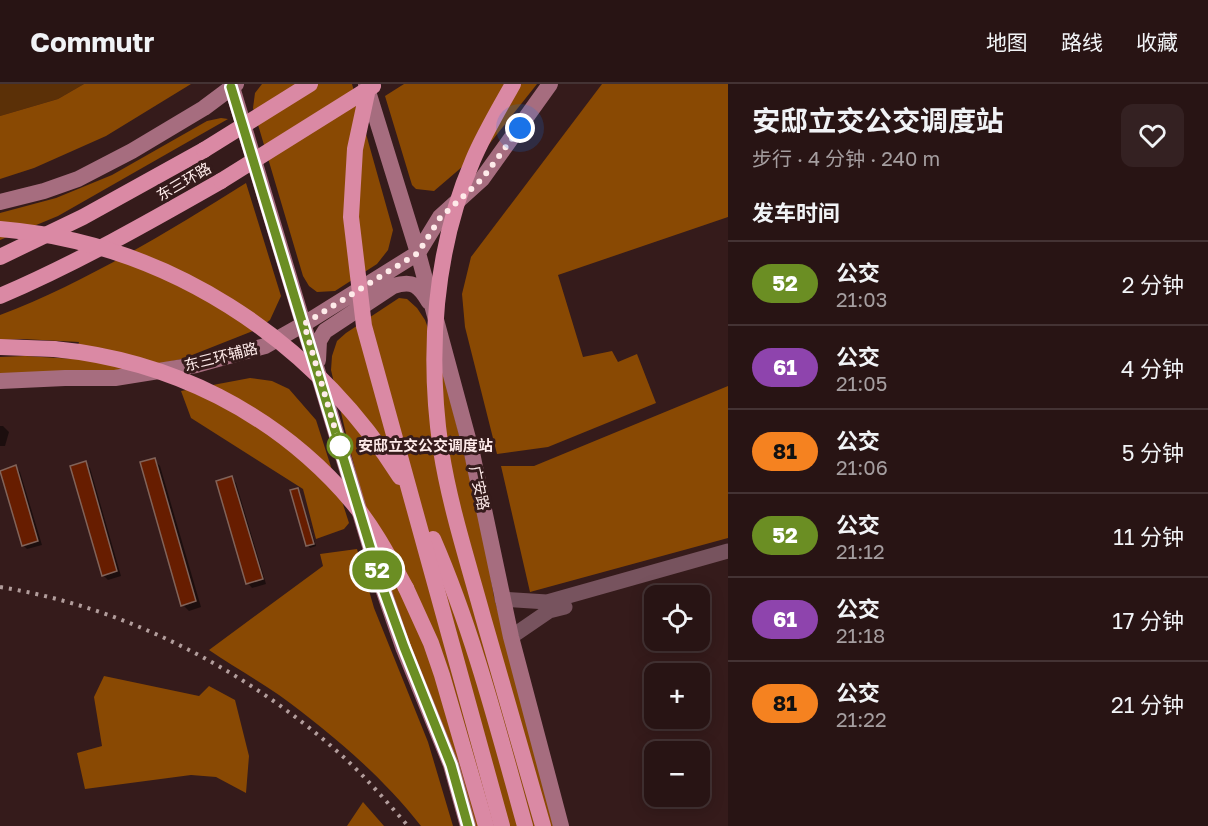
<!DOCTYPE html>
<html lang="zh">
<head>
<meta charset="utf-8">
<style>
	body { margin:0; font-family:"Golos Text","Noto Sans SC",sans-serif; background:#342122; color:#f1f3f6; height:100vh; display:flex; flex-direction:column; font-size:22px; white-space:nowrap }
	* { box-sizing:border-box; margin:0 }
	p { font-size:20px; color:#a59ea0 }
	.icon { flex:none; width:33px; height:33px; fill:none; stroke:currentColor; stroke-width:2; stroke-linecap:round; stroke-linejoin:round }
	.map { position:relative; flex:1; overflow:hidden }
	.panel { display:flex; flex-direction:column; background:#281414; width:480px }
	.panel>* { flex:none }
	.badge { padding:0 12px; border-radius:20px; font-size:21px; line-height:39px }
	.tools { position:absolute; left:644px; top:501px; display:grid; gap:12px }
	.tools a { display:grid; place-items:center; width:66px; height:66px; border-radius:12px; background:#281414; box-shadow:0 3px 15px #0003,0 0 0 2px #443334; font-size:30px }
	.you { position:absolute; width:30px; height:30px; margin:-15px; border:4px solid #fff; border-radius:50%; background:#1a73e8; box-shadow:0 0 0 9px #1a73e833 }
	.map>.badge { position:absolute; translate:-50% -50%; box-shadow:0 0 0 3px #fff }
	h2 { padding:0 24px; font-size:22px; line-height:54px }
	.round { display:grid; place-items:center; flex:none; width:63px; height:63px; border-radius:12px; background:#342122 }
	.head { display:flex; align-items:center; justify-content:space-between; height:102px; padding:0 24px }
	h1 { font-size:28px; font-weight:700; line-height:45px }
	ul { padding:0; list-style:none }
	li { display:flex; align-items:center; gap:18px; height:84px; padding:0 24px; border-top:2px solid #443334 }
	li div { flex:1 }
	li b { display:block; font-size:22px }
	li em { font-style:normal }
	li .badge { min-width:66px; font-weight:700; text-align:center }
	header { display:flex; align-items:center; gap:36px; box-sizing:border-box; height:84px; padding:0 30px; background:#281414; border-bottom:2px solid #443334 }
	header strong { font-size:28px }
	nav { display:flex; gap:33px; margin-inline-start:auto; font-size:21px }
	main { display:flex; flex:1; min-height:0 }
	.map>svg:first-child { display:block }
	.green { fill:#5b3007 }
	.forest { fill:#894903 }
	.shadow { fill:#0007 }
	.building { fill:#671d00; stroke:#816359; stroke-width:1.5 }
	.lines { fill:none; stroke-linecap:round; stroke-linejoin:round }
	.tertiary { stroke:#77535e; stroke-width:15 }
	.secondary { stroke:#a66d7f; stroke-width:16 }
	.trunk { stroke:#da89a4; stroke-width:16 }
	.rail { stroke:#b29d9c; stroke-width:4; stroke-dasharray:3 6; stroke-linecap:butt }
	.trunk-bridge { stroke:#da89a4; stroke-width:16 }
	.line-casing { stroke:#fff; stroke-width:14 }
	.line { stroke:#6b8e23; stroke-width:9 }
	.walk { stroke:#feebea; stroke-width:6; stroke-dasharray:0 10.8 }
	.stop-dot { fill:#fff; stroke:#6b8e23; stroke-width:3 }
	.labels { text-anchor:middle; stroke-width:6; stroke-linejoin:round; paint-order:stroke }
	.street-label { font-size:15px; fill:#feebea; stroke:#351b1b }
	.stop-label { font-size:15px; font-weight:bold; fill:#feebea; stroke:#351b1b; text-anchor:start }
</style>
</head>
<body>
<header>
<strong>Commutr</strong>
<nav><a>地图</a><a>路线</a><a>收藏</a></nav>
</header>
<main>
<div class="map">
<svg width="728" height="742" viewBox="0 0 728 742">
	<rect width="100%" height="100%" fill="#351b1b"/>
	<path class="green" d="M0 0H84L58 15 0 32Z"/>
	<path class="forest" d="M84 0H191L106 52 34 84 0 95V32L58 15Z
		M262 0H352L393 146 388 166 377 180 335 207 317 208 309 202 303 192 253 24 255 9Z
		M404 0H537L490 59 434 107 416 105 412 101 385 12Z
		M602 0H728V133L558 191 583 273 612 267 618 278 637 270 656 319 548 363 497 370 465 243 462 210 471 173Z
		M221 34 228 35 58 132 0 156V129L56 114 112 91 207 37Z
		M246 99 281 212 270 236 258 245 182 275 133 285 0 293V273L25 272 74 275 79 258 23 255 0 256V231C85 199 169 147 246 99Z
		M399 214 407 215 417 224 425 236 440 276 481 436 494 513 555 742H474L384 495 347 354 331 286 332 272 337 257 346 249Z
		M250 294 272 297 289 305 316 336 349 439 344 445 316 455 303 405 191 334 181 307Z
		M728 302V454L530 508 501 382H534Z
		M357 465 374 524 428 658 453 742H421C381 691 331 649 279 611 256 595 232 582 209 566L323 482 320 470Z
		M104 592 199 612 209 602 235 616 249 672 246 709 216 693 191 691 85 705 77 669 102 662 94 613Z
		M363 718 384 742H347Z"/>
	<path class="shadow" d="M0 342H3L9 348 5 362H0Z
		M154 376 160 382 201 523 189 527 183 521Z
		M85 379 90 384 121 492 108 496 103 491Z
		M16 383 20 388 42 461 27 465 23 461Z
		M232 394 236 399 266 500 252 504 248 499Z
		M297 406 300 409 316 462 310 464 308 461Z"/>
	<path class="building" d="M155 374 196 517 181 522 140 378Z
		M86 377 117 487 102 492 70 382Z
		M16 381 38 457 22 462 0 387Z
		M232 392 263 495 246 500 216 397Z
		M298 404 314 460 306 462 290 406Z"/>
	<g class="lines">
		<path class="tertiary" d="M502 515 547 518 728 467
			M511 553 549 527 565 523"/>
		<path class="secondary" d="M366 1 418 169 472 369 511 553 561 742
			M232 3 382 502 403 563 451 681 468 742
			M0 118 44 107 78 95 132 67 204 24 236 0
			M318 276 319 257 325 247 393 202C413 196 419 201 429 218
			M0 297 65 294H115L196 281 265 262 304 240 418 169 440 133 482 95 550 0"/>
		<path class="trunk" d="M0 173 83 133 204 66
			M0 212C77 179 149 138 221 97
			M0 263 54 265
			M433 455C473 547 498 645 525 742
			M406 504 431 559 442 591 486 742"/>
		<path class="rail" d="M0 503C125 523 245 585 339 669 364 691 386 717 408 742"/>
		<path class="trunk-bridge" d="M369 0 355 65 351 133 364 242 502 742
			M513 0C499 25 484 50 473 76 434 166 427 270 441 366 450 423 468 478 483 533 503 602 523 672 543 742
			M204 66 310 0
			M221 97 373 2
			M0 145C166 159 311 253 400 393
			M54 265C170 276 277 329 353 419 374 444 390 475 406 504"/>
	</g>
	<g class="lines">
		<defs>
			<path id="line" d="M231 3 382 502 404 563 451 681 468 742"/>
		</defs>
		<use href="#line" class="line-casing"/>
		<use href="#line" class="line"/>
		<path class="walk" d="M340 362 304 240 418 169 440 134 482 95 520 44"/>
	</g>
	<circle class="stop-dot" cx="340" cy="362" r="12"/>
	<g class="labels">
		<g class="street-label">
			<text transform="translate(184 98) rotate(-30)" y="5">东三环路</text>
			<text transform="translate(221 273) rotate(-14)" y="5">东三环辅路</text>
			<text transform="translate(479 404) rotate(78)" y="5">广安路</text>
		</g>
		<g class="stop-label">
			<text x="358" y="367">安邸立交公交调度站</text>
		</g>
	</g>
</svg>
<div class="tools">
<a><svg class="icon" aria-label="locate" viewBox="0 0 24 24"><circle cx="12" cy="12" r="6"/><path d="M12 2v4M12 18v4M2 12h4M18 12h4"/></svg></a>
<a>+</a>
<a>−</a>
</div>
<div class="you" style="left:520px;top:44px"></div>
<b class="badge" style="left:377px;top:486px;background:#6b8e23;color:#fff">52</b>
</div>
<section class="panel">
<div class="head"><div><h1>安邸立交公交调度站</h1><p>步行 · 4 分钟 · 240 m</p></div><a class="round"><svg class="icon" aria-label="heart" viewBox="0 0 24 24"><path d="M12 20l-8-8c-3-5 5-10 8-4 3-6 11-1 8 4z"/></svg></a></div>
<h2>发车时间</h2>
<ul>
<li><span class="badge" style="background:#6b8e23;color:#fff">52</span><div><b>公交</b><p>21:03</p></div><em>2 分钟</em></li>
<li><span class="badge" style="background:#8e44ad;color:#fff">61</span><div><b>公交</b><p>21:05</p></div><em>4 分钟</em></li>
<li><span class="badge" style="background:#f58220;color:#111">81</span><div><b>公交</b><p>21:06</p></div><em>5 分钟</em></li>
<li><span class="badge" style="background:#6b8e23;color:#fff">52</span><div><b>公交</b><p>21:12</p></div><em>11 分钟</em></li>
<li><span class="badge" style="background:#8e44ad;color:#fff">61</span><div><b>公交</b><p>21:18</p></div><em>17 分钟</em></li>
<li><span class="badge" style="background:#f58220;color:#111">81</span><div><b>公交</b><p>21:22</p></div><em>21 分钟</em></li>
</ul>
</section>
</main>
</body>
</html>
